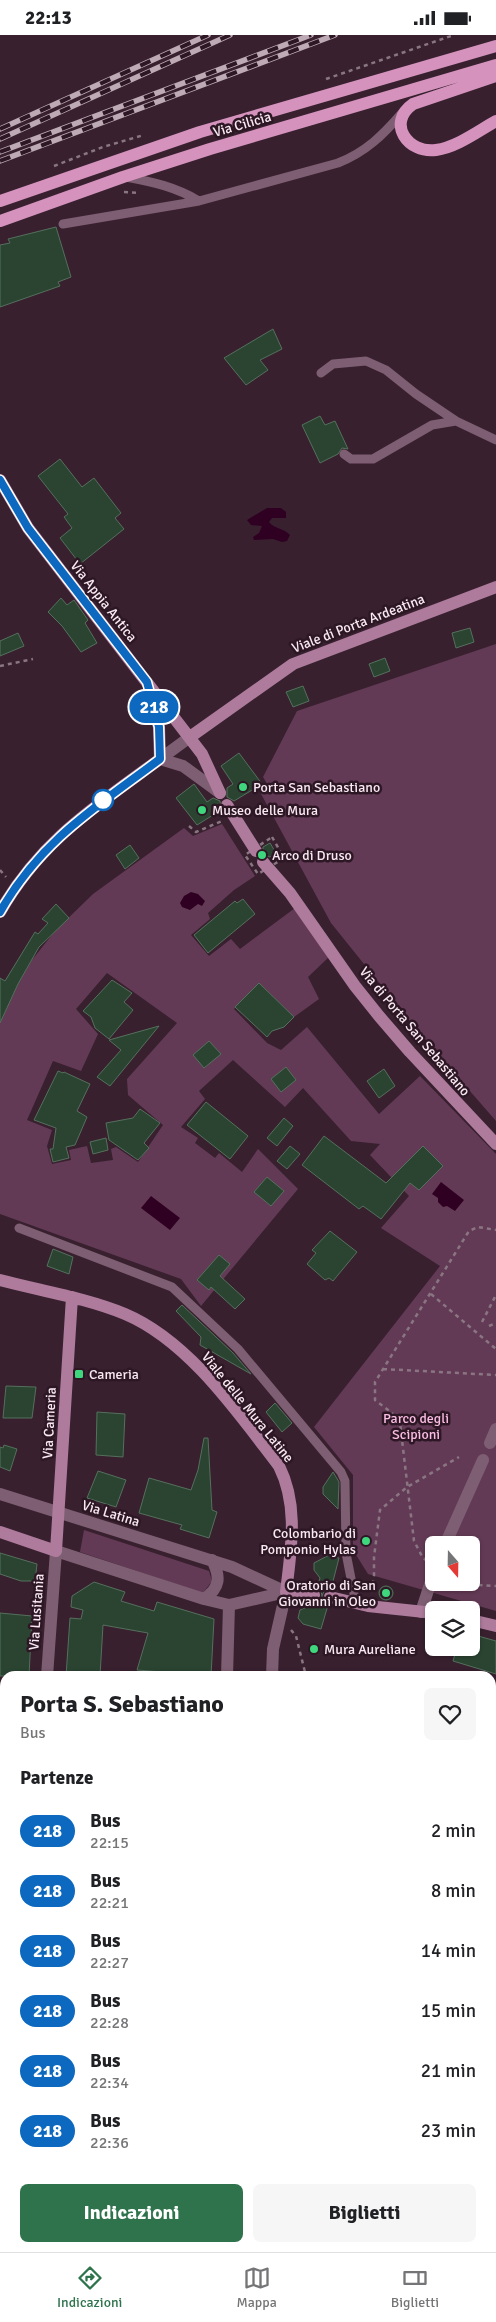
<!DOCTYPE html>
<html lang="it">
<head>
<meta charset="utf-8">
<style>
	body { margin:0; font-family:Signika,sans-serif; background:#f6f6f6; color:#202124; height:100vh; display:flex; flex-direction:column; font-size:19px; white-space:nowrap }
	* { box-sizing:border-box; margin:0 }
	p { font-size:16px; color:#757577 }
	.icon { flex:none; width:28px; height:28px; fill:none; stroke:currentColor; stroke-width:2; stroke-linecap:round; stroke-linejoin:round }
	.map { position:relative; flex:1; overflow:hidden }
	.panel { position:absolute; left:0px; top:1636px; width:496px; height:581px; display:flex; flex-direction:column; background:#fff; border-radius:15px 15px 0 0; box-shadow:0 1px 4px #0004 }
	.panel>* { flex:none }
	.badge { padding:0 10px; border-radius:16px; font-size:18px; line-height:32px }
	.needle { width:32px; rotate:160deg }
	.fabs { position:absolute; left:425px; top:1501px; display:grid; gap:10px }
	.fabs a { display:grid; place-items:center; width:55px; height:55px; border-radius:8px; background:#fff; box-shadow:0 1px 4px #0004; font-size:25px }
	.map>.badge { position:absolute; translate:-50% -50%; box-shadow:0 0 0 2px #fff }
	h2 { padding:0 20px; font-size:19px; line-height:45px }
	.round { display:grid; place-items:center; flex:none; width:52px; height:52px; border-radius:8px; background:#f6f6f6 }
	.overview { display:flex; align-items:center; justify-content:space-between; height:85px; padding:0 20px }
	h1 { font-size:24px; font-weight:700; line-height:38px }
	.cta { display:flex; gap:10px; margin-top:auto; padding:10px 20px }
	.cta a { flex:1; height:58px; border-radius:8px; background:#2e734c; color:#fff; font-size:20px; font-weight:700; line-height:58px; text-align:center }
	.cta a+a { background:#f6f6f6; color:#202124 }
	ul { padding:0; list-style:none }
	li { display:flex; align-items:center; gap:15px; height:60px; padding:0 20px }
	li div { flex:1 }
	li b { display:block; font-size:19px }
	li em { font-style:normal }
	li .badge { min-width:55px; font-weight:700; text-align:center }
	.status { display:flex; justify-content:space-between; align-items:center; height:35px; padding:0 25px; background:#fff; direction:ltr }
	.status svg { height:14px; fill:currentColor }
	.tabs { display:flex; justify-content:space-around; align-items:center; height:70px; border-top:1px solid #e0e0e0; background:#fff; font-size:14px; color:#757577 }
	.tabs a { display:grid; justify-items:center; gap:2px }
	.tabs .on { color:#2e734c }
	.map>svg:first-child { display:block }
	.green { fill:#633a55; fill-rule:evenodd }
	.water { fill:#2f0022 }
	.building { fill:#2b4432; stroke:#55705c }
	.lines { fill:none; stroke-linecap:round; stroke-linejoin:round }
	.path { stroke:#8a7682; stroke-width:2.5; stroke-dasharray:4 4; stroke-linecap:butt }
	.lane { stroke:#7e5e72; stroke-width:9 }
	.street { stroke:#7e5e72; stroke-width:12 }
	.secondary { stroke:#ae7b9c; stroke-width:12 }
	.primary { stroke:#d492bc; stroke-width:12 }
	.rail-casing { stroke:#bdaab5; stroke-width:5.5 }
	.rail { stroke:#2d1725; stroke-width:4; stroke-dasharray:11; stroke-linecap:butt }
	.line-casing { stroke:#fff; stroke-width:11 }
	.line { stroke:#0c69bf; stroke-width:8 }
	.poi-dot { fill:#3fd77d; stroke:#2d1725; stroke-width:2 }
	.stop-dot { fill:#fff; stroke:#0c69bf; stroke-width:2.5 }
	.labels { text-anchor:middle; stroke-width:5; stroke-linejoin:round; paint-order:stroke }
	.street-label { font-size:14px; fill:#f9e9f2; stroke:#2d1725 }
	.poi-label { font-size:14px; fill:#f9e9f2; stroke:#2d1725; text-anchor:start }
	.park-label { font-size:14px; fill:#fabde3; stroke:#2d1725 }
</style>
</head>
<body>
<div class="status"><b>22:13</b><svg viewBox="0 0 49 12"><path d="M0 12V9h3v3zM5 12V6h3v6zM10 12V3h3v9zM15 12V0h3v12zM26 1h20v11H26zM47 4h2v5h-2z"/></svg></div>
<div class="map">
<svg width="496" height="2217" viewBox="0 0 496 2217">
	<rect width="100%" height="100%" fill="#38202f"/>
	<path class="green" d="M496 609V1086L422 1001 331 888 260 757 269 752 263 742 297 676Z
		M222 789 255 841 234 855 208 878 210 884 191 900 209 921 231 904 240 914 295 873 330 921 308 942 319 964 294 982 259 948 234 974 267 1008 281 1015 307 992 379 1079 420 1041 496 1119V1576L368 1539 353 1515V1440L314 1392 440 1231 381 1193 409 1161 370 1120 380 1109 351 1106 303 1053 285 1072 233 1025 199 1056 205 1064 181 1092 198 1103 195 1108 215 1123 219 1118 242 1137 258 1114 298 1154 201 1271 181 1244 0 1179V988L18 949 32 925 55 896 93 859 184 793 193 801ZM107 938 177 988 127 1044 128 1060 163 1090 138 1127 116 1112 111 1114 113 1125 91 1128 87 1111 69 1115 71 1125 52 1129 47 1111 52 1095 27 1085 53 1026 81 1036 98 999 76 974ZM434 1510H471V1548H434Z
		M84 1495 209 1536 212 1546 203 1558 80 1517Z"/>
	<path class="water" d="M267 473H281L286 477V483H272L269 487C274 494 284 493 290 500L287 506 282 507 273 504 254 505 253 502 259 498 262 491 251 490 247 485Z
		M191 857 198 859 205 866 202 871 198 869 190 875 182 872 180 868 184 861Z
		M441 1147 464 1165 455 1176 447 1171 443 1172 438 1167V1163L432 1159Z
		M151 1161 180 1183 170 1195 141 1173Z"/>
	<path class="building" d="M56 192 71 242 58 247 60 251 0 272V210L10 208 8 204Z
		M273 294 282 314 260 325 268 335 246 350 224 323Z
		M320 381 325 390 335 386 348 414 342 413 338 419 320 428 302 390Z
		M60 424 82 452 94 443 121 478 115 483 124 494 80 529 60 503 72 493 64 482 68 479 38 441Z
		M61 563 67 570 74 565 88 585 85 588 97 608 81 617 62 591 48 577Z
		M470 593 474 607 456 613 452 598Z
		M18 598 24 611 0 621V606Z
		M385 623 390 636 374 642 369 629Z
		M303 651 309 666 293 672 286 657Z
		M239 718 262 749 234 766 227 762V753L233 749 221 731Z
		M194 749 207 767 213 763 220 766 221 775 197 790 176 763Z
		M270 808 276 818 270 822 263 819V812Z
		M130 810 139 823 125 834 116 820Z
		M243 864 255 879 208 918 194 900 235 866 237 868Z
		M56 869 69 883 39 912 18 949 0 988V943L5 946 35 897 38 899 48 888 42 884Z
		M112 945 132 958 124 967 133 975 109 1004 95 993 91 982 83 976Z
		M259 948 294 982 284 992 272 996 267 1002 235 972Z
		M159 991 110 1051 97 1042 121 1015 109 1005Z
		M209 1006 221 1019 204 1033 193 1020Z
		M286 1032 296 1045 281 1057 271 1044Z
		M384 1034 395 1051 379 1063 367 1046Z
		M58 1036 63 1038 64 1037 90 1049 77 1076 87 1082 75 1110 66 1112 69 1123 53 1127 50 1114H53L56 1093 34 1085Z
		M206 1067 248 1101 230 1124 187 1090Z
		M140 1074 160 1088 144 1108 149 1113 138 1125 109 1105 106 1088 133 1083Z
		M284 1083 293 1091 277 1111 267 1103Z
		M324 1101 386 1148 423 1111 443 1131 419 1155 410 1148 381 1184 363 1171 359 1174 302 1130Z
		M106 1103 108 1115 93 1119 90 1107Z
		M290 1111 300 1119 287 1134 277 1126Z
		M267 1142 284 1156 271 1171 254 1157Z
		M330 1196 357 1217 333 1246 329 1243 325 1245 307 1229 316 1218 312 1215Z
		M53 1214 73 1222 69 1239 47 1231Z
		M219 1220 230 1229 220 1241 245 1264 235 1274 211 1252 209 1255 197 1245Z
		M182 1270 233 1318 251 1339 200 1310 201 1302 176 1276Z
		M6 1351 36 1352 32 1383H3Z
		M275 1368 292 1388 282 1397 266 1377Z
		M97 1377 125 1379 123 1422 96 1420Z
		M204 1403H208L212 1475 217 1477 209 1503 180 1494 182 1490 139 1478 149 1443 191 1455 198 1435Z
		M4 1410 17 1414 10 1436 0 1432V1412L3 1413Z
		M98 1436 126 1445 116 1472 87 1463Z
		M333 1437 339 1447 338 1474 323 1459V1452Z
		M335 1517V1522L339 1523 331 1554 324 1556 322 1561 324 1568 328 1570 321 1594 303 1589 298 1583 300 1575 318 1567 322 1561 321 1556 317 1553 320 1543 314 1535V1528Z
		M0 1518 37 1529 35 1546H21L0 1539Z
		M94 1547 125 1557 121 1566 154 1576 157 1567 214 1584 211 1641 137 1635 148 1598 103 1590 100 1641H66L70 1583 81 1584 83 1575 71 1572 72 1561Z
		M379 1558a7 7 0 1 1 14 0a7 7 0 1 1-14 0Z
		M0 1578 32 1581 29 1641H0Z
		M471 1599 496 1606V1639L453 1626 457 1612H471Z"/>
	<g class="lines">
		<path class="path" d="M326 44 454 0
			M54 131 103 112 144 100
			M124 157 139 158
			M0 631 33 624
			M189 791 196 797 222 786
			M272 802 284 823 258 839 245 820Z
			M0 835 6 842
			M431 1259 496 1314
			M482 1287 496 1260
			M489 1291 496 1288
			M383 1334 496 1340
			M427 1526 423 1523 414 1506 400 1388 392 1378 375 1365V1347L469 1196 478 1192 496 1195
			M471 1547 480 1550 496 1551
			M371 1557 374 1541V1522L380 1475 407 1452 459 1422
			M291 1595 296 1601 306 1641
			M491 1968 496 1970"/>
		<path class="lane" d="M126 142C153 147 176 152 199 166
			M63 189 199 166 338 128C366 117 383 100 402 78
			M321 338 333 329 366 326 386 335 416 359 456 386
			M344 419 351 424H373L432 390 456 386 496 405
			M19 1193 172 1252 238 1314 341 1437 345 1446 346 1518 356 1569"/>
		<path class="street" d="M160 724 183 731 220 758
			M160 724 190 702
			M490 1408 496 1394
			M0 1459 232 1532 286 1557
			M445 1510 483 1425
			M204 1564C220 1553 221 1542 212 1525
			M421 1577 434 1537
			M47 1641 56 1516 204 1564 229 1570 286 1557
			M227 1641 229 1570
			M272 1641 273 1614 286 1557
			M0 1716H5
			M0 1923 5 1898
			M491 1998 496 2000"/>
		<path class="secondary" d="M0 445 28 493 202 719 220 758
			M190 702 293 629 496 552
			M227 770 256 816
			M263 827 290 858 355 951 379 981 410 1017 496 1109
			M0 877C41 805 96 771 160 724L159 692 149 655
			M0 1245C42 1256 86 1263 125 1279 189 1306 238 1378 279 1431 299 1471 291 1514 286 1557L314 1560
			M0 1497 56 1516 72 1262
			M330 1562 368 1571 434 1578
			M471 1585 496 1591
			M0 2133H5
			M0 2211H5
			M491 2211 496 2212
			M18 2212 61 2217
			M433 2217 434 2212"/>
		<path class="primary" d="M496 41 413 69C386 88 408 119 436 115 457 112 478 96 496 86
			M0 166 200 97 496 11
			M0 186 123 142 210 114 496 30"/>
		<defs>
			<path id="rail" d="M0 94 208 0
				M0 104 230 0
				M0 117 311 0
				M0 126 335 0"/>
		</defs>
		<use href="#rail" class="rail-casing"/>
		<use href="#rail" class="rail"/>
	</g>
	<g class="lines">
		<defs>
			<path id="line" d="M0 445 28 493 147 647 159 692 160 724C96 772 41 805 0 877"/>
		</defs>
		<use href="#line" class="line-casing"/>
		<use href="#line" class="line"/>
	</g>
	<g class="poi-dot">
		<circle cx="243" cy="752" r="5"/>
		<circle cx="202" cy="775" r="5"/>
		<circle cx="262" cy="820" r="5"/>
		<rect x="74" y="1334" width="10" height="10" rx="2.5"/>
		<circle cx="366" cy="1506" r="5"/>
		<circle cx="386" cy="1558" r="5"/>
		<circle cx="314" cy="1614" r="5"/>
	</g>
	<circle class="stop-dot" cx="103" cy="765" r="10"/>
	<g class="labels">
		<g class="street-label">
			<text transform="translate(242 89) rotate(-16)" y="5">Via Cilicia</text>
			<text transform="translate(104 566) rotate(52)" y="5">Via Appia Antica</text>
			<text transform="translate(358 588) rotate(-21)" y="5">Viale di Porta Ardeatina</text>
			<text transform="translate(415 996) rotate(50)" y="5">Via di Porta San Sebastiano</text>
			<text transform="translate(248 1372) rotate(51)" y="5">Viale delle Mura Latine</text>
			<text transform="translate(49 1388) rotate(-87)" y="5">Via Cameria</text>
			<text transform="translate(111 1478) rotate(17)" y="5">Via Latina</text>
			<text transform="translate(36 1577) rotate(-86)" y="5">Via Lusitania</text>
		</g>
		<g class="poi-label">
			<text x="253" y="757">Porta San Sebastiano</text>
			<text x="212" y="780">Museo delle Mura</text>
			<text x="272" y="825">Arco di Druso</text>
			<text x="89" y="1344">Cameria</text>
			<text x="356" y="1503" text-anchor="end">Colombario di<tspan x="356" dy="16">Pomponio Hylas</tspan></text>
			<text x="376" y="1555" text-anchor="end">Oratorio di San<tspan x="376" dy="16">Giovanni in Oleo</tspan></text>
			<text x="324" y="1619">Mura Aureliane</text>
		</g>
		<g class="park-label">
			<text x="416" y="1388">Parco degli<tspan x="416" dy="16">Scipioni</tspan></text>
		</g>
	</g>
</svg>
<div class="fabs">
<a><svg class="needle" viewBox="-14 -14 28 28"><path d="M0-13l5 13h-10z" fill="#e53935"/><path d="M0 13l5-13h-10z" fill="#757577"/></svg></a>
<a><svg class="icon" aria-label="layers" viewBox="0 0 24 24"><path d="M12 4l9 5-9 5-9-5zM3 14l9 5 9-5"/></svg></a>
</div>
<b class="badge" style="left:154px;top:672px;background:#0c69bf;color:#fff">218</b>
<section class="panel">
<div class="overview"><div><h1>Porta S. Sebastiano</h1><p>Bus</p></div><a class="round"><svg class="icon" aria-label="heart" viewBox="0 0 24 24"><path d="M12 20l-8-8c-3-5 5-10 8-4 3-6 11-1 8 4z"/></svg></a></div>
<h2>Partenze</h2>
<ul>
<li><span class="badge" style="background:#0c69bf;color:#fff">218</span><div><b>Bus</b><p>22:15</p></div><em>2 min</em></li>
<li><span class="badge" style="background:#0c69bf;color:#fff">218</span><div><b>Bus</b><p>22:21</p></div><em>8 min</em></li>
<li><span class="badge" style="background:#0c69bf;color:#fff">218</span><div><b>Bus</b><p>22:27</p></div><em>14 min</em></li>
<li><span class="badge" style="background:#0c69bf;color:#fff">218</span><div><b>Bus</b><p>22:28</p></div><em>15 min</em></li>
<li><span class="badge" style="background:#0c69bf;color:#fff">218</span><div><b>Bus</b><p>22:34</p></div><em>21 min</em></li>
<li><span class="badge" style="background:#0c69bf;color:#fff">218</span><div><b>Bus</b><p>22:36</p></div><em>23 min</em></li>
</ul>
<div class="cta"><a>Indicazioni</a><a>Biglietti</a></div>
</section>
</div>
<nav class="tabs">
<a class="on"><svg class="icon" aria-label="directions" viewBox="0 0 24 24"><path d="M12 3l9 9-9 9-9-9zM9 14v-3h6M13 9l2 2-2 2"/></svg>Indicazioni</a>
<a><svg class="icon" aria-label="map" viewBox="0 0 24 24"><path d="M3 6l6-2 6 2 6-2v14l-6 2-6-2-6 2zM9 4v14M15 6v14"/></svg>Mappa</a>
<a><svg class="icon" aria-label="tickets" viewBox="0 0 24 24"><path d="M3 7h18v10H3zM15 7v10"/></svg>Biglietti</a>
</nav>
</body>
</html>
